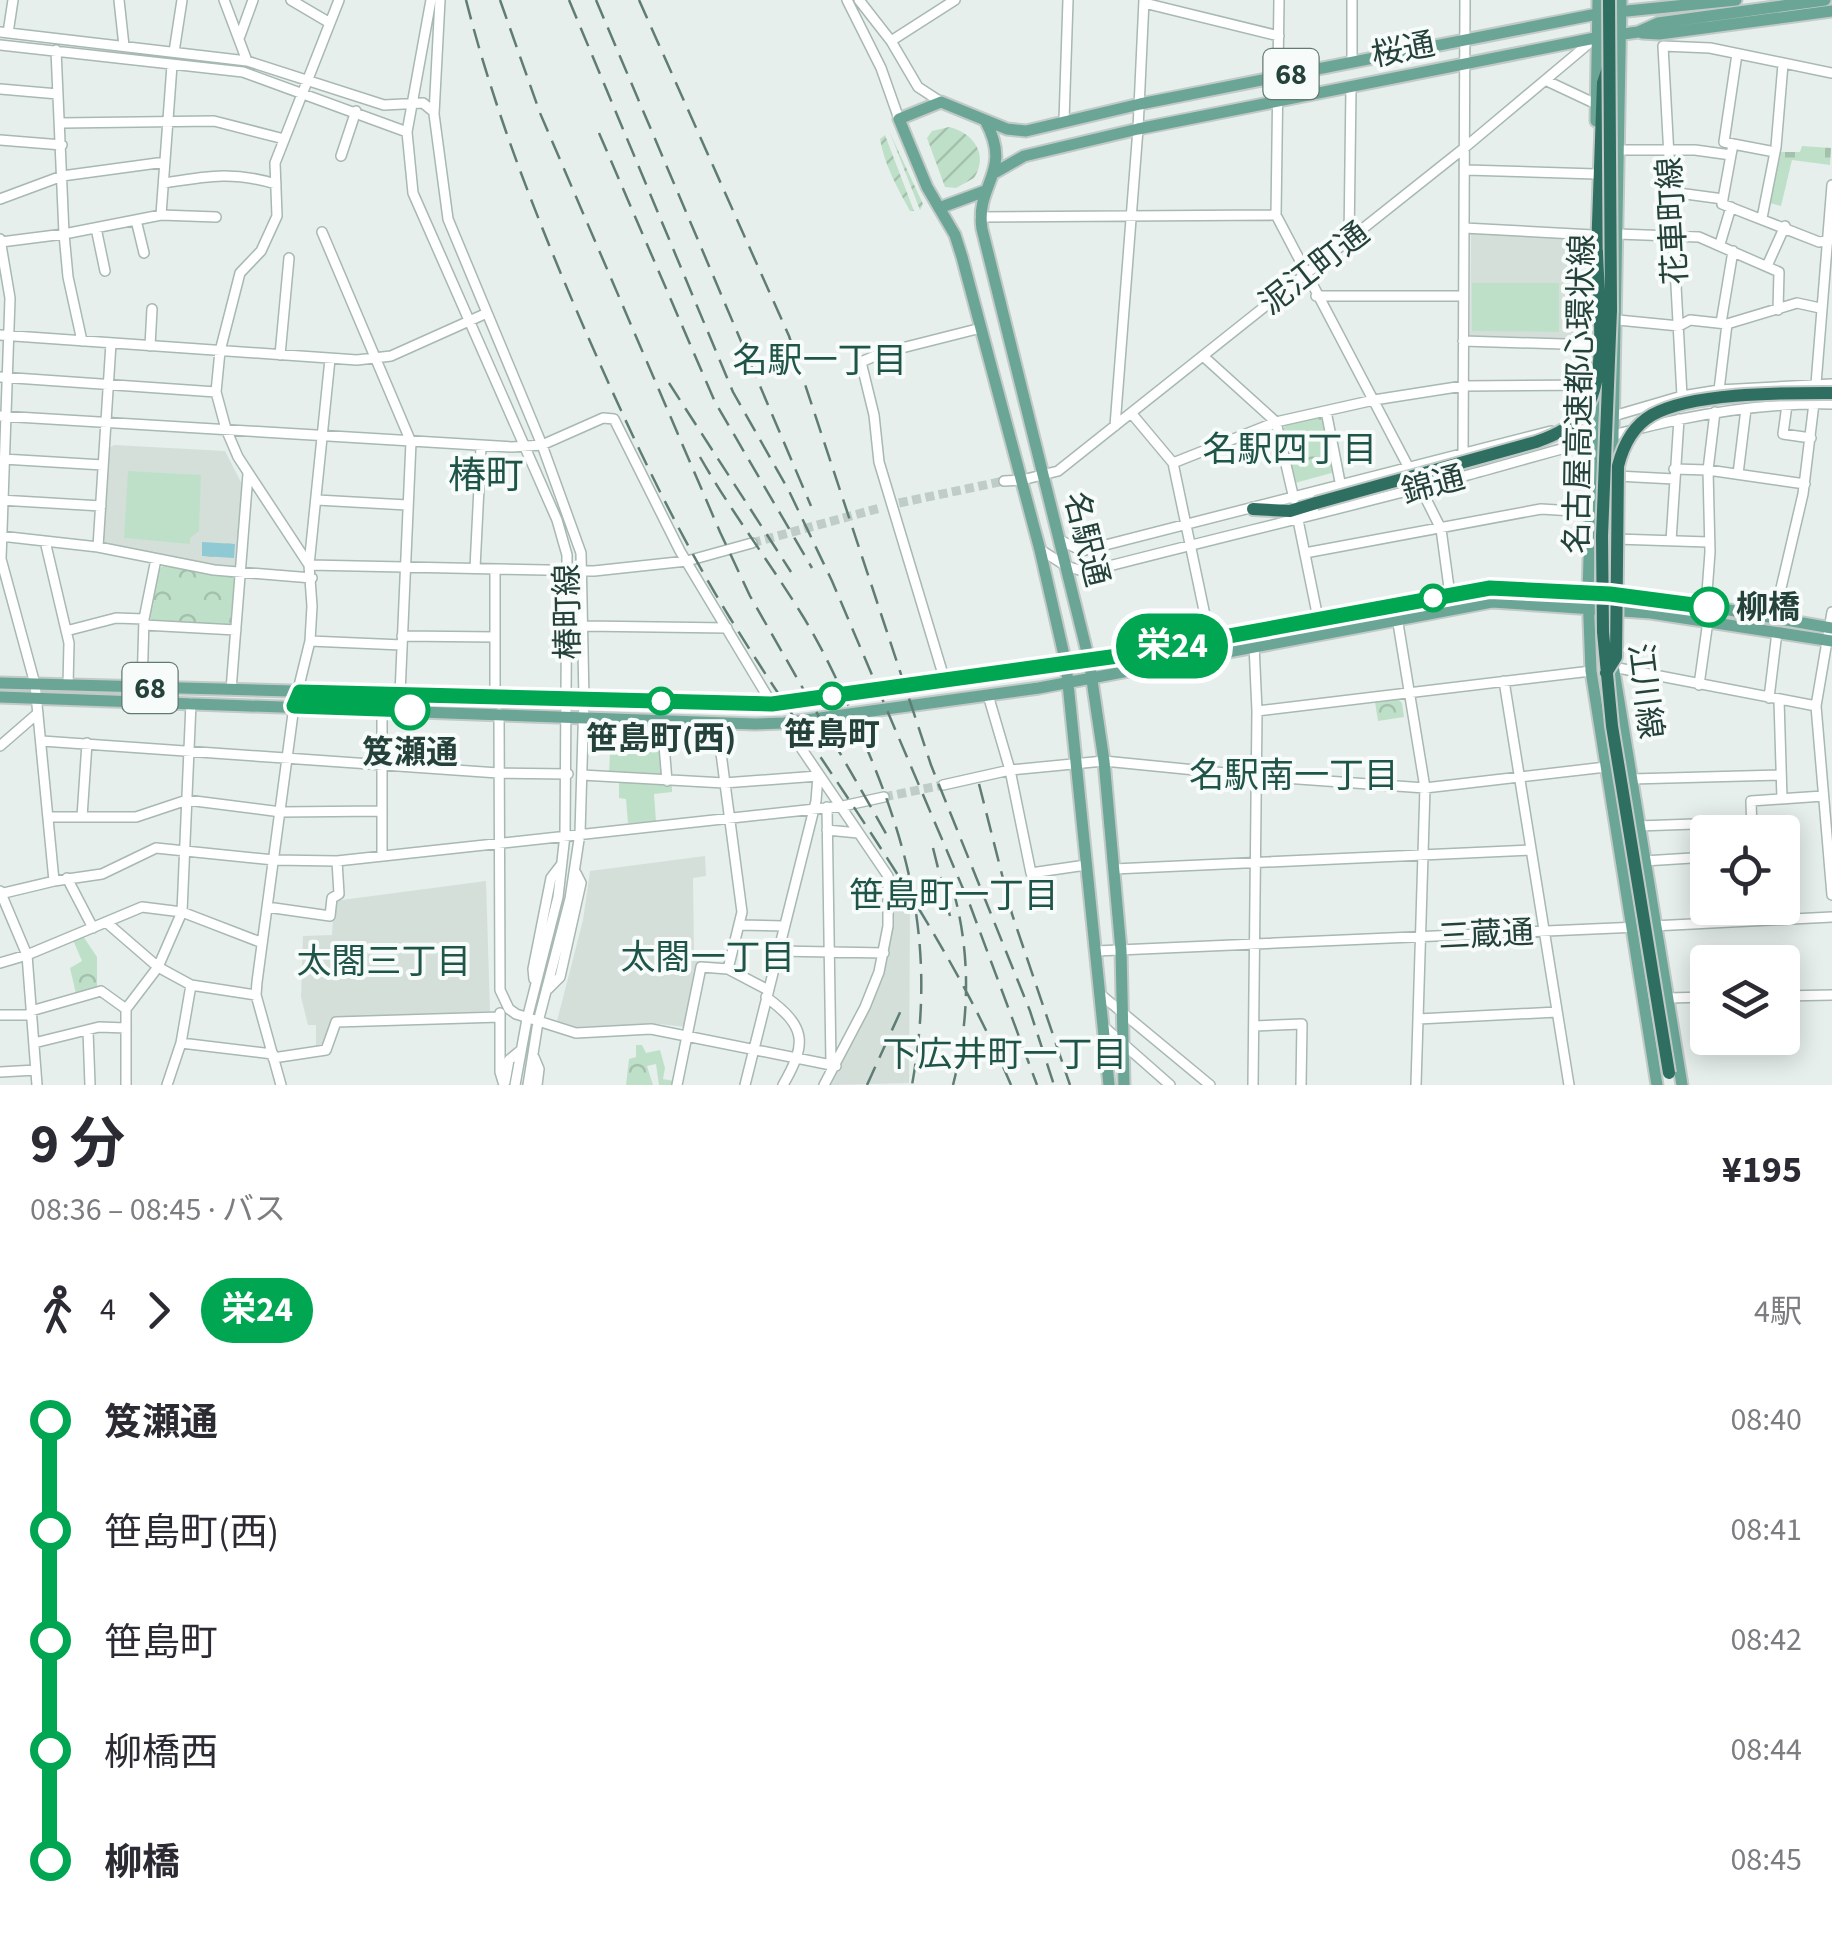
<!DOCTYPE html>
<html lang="ja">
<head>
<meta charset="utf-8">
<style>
	body { margin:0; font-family:"Source Sans 3","Noto Sans JP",sans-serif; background:#f2f2f3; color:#2b2b33; height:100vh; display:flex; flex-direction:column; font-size:38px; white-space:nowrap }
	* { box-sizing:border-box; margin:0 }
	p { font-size:32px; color:#7c7c81 }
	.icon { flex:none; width:55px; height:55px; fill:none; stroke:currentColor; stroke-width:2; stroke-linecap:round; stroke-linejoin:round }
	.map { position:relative; height:1085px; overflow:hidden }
	.sheet { display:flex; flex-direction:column; background:#fff; flex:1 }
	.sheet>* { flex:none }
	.badge { padding:0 20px; border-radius:32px; font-size:35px; line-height:65px }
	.buttons { position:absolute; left:1690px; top:815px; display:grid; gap:20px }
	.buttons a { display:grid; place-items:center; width:110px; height:110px; border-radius:10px; background:#fff; box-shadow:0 5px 25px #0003; font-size:50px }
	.map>.badge { position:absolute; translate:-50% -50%; box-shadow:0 0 0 5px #fff }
	.legs { display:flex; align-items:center; gap:15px; height:110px; padding:0 30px; font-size:32px }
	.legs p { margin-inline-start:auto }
	.headline { display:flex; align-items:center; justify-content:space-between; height:170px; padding:0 30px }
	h1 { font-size:55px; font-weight:700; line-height:75px }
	ul { padding:0 30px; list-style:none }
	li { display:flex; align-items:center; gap:35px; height:110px; font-size:38px }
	li i { display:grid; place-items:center; width:15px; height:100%; margin:0 12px; background:currentColor }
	li i::after { content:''; width:25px; height:25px; margin:-12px; border:8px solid; border-radius:50%; background:#fff }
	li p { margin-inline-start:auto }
	li:first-child i { background:linear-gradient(#0000 50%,currentColor 0) }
	li:last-child i { background:linear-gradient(currentColor 50%,#0000 0) }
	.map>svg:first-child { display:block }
	.built { fill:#d4dfda }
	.grass { fill:#bfe0c8 }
	.forest { fill:url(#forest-crowns) }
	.cemetery { fill:url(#cemetery-stones) }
	.garden { fill:url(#garden-furrows) }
	.water { fill:url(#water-waves) }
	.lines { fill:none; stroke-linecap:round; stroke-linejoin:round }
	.minor-tunnel { stroke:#bfccc8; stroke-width:9; stroke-dasharray:9 4.5; stroke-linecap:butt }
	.minor-casing { stroke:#a8b8b2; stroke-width:12 }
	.major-casing { stroke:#c2cac8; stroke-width:15 }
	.highway-casing { stroke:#c2cac8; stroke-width:16 }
	.minor { stroke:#fff; stroke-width:9 }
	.major { stroke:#6aa596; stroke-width:11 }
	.highway { stroke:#2f6f62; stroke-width:12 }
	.rail { stroke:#5f7d75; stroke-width:2.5; stroke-dasharray:20 10; stroke-linecap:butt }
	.highway-bridge-casing { stroke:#c2cac8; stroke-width:16; stroke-linecap:butt }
	.highway-bridge { stroke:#2f6f62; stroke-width:12 }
	.line-1-casing { stroke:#fff; stroke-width:22 }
	.line-1 { stroke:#00a651; stroke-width:15 }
	.stop-1-dot { fill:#fff; stroke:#00a651; stroke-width:5 }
	.labels { text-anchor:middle; stroke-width:8; stroke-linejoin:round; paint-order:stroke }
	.shield { fill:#f7fbf9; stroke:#637a73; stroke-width:2.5 }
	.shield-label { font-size:30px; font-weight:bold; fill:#24423a }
	.street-label { font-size:32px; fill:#24423a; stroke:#f7fbf9 }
	.stop-label { font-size:32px; font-weight:bold; fill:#24423a; stroke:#f7fbf9 }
	.neighbourhood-label { font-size:35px; fill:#1f5548; stroke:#f7fbf9 }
	.quarter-label { font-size:38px; fill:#1f5548; stroke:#f7fbf9 }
</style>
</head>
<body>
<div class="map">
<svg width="1832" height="1085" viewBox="0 0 1832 1085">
	<defs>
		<pattern id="forest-crowns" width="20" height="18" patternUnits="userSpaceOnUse" patternTransform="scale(2.5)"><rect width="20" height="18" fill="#bfe0c8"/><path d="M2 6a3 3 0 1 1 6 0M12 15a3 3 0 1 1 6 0" fill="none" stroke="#a4c1ad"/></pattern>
		<pattern id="cemetery-stones" width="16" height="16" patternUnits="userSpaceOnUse" patternTransform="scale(2.5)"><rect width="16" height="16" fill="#bfe0c8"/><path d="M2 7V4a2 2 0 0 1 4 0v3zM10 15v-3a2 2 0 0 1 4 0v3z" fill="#a4c1ad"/></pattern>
		<pattern id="garden-furrows" width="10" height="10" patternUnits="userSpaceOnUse" patternTransform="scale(2.5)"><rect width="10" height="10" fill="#bfe0c8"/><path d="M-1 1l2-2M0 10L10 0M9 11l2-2" fill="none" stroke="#a4c1ad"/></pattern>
		<pattern id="water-waves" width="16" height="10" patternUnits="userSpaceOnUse" patternTransform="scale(2.5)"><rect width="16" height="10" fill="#8ec9d4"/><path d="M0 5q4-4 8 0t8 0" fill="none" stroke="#74a5ad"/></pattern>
	</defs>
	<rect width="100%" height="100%" fill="#e6efeb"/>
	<path class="built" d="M1473 232 1572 239 1575 242 1574 340 1470 336 1471 235Z
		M114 445 225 451 244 488 237 565 233 569 217 568 108 546 103 541 108 449Z
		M705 856 706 876 693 878 694 953 699 954 686 1027 659 1024 577 1027 557 1021 583 920 590 871Z
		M486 881 490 1011 335 1020 326 1042 316 1048V1025H308L301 997 303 936 332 935 334 901Z
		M891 910H910L909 1083 829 1085 867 1015 883 974 888 953Z"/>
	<path class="grass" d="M1472 283H1559V332L1472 331Z
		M128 471 201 475 199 531 190 538V544L124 538Z
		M621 736 659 737 662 772 658 776 609 774 610 753 621 752Z
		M619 781 672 785V792L654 794 656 822 628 823 626 799 619 798Z"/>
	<path class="forest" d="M1320 417 1324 419 1335 472 1295 483 1283 428 1286 425Z
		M165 565 233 577 236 581 233 621 229 626 152 622 149 615 160 568Z
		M1398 699 1402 703 1404 717 1378 721 1375 702Z
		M83 936 97 957V988L76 994 70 968 82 961 73 940Z
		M636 1045H642L646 1053 660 1050 665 1068 663 1079 674 1081V1085H659L656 1064 647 1066 653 1085H626L629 1059 636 1057Z"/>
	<path class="cemetery" d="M1802 146 1831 148 1830 165 1792 160 1781 206 1770 203 1779 152H1800Z"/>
	<path class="garden" d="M949 127C974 133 989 155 974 178L956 188 945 187 927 138 932 131Z
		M890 133 923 204 920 210Z
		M885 135 914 211H910C898 189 884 164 880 139Z"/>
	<path class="water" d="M202 542 235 544 234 558 202 556Z"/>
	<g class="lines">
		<path class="minor-tunnel" d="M899 503 1004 481
			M752 543 880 508
			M884 797 943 785"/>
		<defs>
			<path id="minor" d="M119 0 124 46
				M224 0 247 61
				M291 0 330 23
				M339 0 275 163 277 216 261 251 240 273 220 351 216 392 226 429 238 457 309 565 594 571 687 561 752 543
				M431 0 407 132 413 193 557 520 567 555 565 835 558 897 527 1019 515 1085
				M440 0 434 114 448 219 542 445 581 553 584 699 580 833 570 899 538 1022 528 1085
				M847 0 881 68 899 119
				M859 0 891 41 918 87 941 102
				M1279 0 1276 215 1410 470
				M1352 0V62
				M1144 3 1279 36
				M0 32 247 61 384 105 423 103 434 112
				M8 33 13 0
				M240 36 253 0
				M891 41 955 0
				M0 45 243 72 407 132
				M56 50 64 234 68 277 82 341
				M174 52 182 0
				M1737 54 1724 142 1733 144 1722 204 1819 242 1832 240
				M1547 81 1596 104
				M0 89 58 94
				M1064 121 1068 0
				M62 123 214 121 284 139
				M0 140 62 145
				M1733 144 1775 152
				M1619 150H1695L1731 155
				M341 156 356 111
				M1466 170 1596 174
				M164 183C208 176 232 171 276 184
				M1671 192 1723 199
				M0 199 62 176 165 162
				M161 215 172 65
				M980 217 1276 215
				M1762 218 1776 147 1783 64
				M136 220 144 253
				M96 228 105 271
				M1464 228 1593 235
				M322 232 411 442 400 694
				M1618 234 1699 237 1779 272 1778 310
				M0 239 10 298 1 559 35 684 54 881
				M1349 240 1351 87
				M1 242 64 234 161 215 216 217
				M1720 244 1731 207
				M1767 266 1785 226
				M1316 296H1463
				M1618 320 1679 326 1690 320 1727 324 1797 303 1820 308
				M1721 323 1733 251
				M0 335 357 360 391 356 487 313
				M1463 341 1595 345
				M150 346 152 309
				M280 355 289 258
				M1203 356 1276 422 1294 499
				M0 377 216 392
				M1816 384 1832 185
				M1719 390 1727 324
				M1682 396 1663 46 1710 48 1832 73
				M1787 405 1783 434 1811 438
				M1326 411 1341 487
				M1132 414 1173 463 1210 639
				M0 416 512 447 542 445 603 418 614 419 680 551 772 704
				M1610 417 1682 396 1719 390 1832 384
				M1115 426 1138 129 1144 0
				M1463 455 1465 0
				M3 459 103 465
				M1173 463 1276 422 1374 400 1463 386 1594 385
				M1674 469 1708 470 1805 484
				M1738 474 1746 409
				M1617 476 1674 479
				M1004 481 1022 480 1058 471 1463 149 1593 40
				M1418 483 1441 529 1450 595
				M0 500 101 506
				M317 500 407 505
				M1298 520 1321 633
				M0 536 98 547 214 570 312 578
				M1616 539 1708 542
				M1060 540 1082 551 1551 431
				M45 541 69 643 68 685
				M1671 541 1679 419
				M98 547 111 343
				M1041 550 1066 566 1086 572C1213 539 1341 509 1468 475 1587 443 1707 401 1832 404
				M1305 553 1541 509 1590 512
				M475 568 481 447
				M495 569V697
				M1706 606 1710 552 1708 470 1715 412
				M1832 612 1816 706 1832 895
				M1397 617 1425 788 1416 1085
				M1774 618 1803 494 1814 403
				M144 625 236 630
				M585 626 727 628
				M66 631 116 618 144 619
				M402 636 495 637
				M310 641 402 645
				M1613 667 1816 706
				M945 681 879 462 874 415 861 362 882 353 981 328
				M1504 681 1569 1085
				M1699 685 1708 621
				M142 687 144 619 156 559
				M231 690 248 474
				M988 695 1010 770 1031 873 1086 865
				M1769 698 1777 632
				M1779 700 1782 799
				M1257 711 1591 671
				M499 713 500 990 509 1009 516 1014 576 1033 651 1029 836 1066
				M662 721 667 781
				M717 723 742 912 728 969
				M784 723 888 876V926L879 972 865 1007 824 1085
				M42 741 498 773 568 774
				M0 746 38 713
				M582 775 724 783 818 776
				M1631 779 1781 775
				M943 785 1010 770 1104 761 1256 776 1425 788 1606 767
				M827 807 831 1064
				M48 817H136L187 800 281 812 382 811
				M82 817 87 743
				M1638 826 1751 822
				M827 830 858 833
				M1752 832 1751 801 1823 796
				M382 856V709
				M1644 861 1708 857
				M1114 869 1530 850
				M67 878 93 928
				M0 891 27 955 37 1085
				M0 894 54 881 102 874 156 848 274 860 337 861 843 806 884 797
				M267 907 330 916 332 898 339 894 337 861
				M106 922 158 967 191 985 256 995
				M739 925 783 926
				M1653 926 1832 917
				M778 951 884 953
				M1096 951 1638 927
				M0 963 27 955 142 907 182 912 260 942
				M534 979 533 969 551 878 561 865
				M548 989 560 977 581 883 576 873
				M1100 994 1210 1085
				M1782 996 1832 995
				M766 997C807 1027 807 1043 783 1085
				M1668 998 1708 997
				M31 1011 101 991 126 1009
				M500 1013V1072L504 1085
				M0 1015H31
				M1418 1019 1557 1012
				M1103 1026 1170 1085
				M1255 1026 1302 1024 1301 1085
				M88 1030 90 1085
				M34 1043 99 1027 126 1028
				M181 1043 273 1054
				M534 1057 539 1069 537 1085
				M273 1058 326 1050 336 1022 500 1017
				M0 1072 36 1070
				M505 1082 509 1060 521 1050
				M126 1085V1009L158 967 182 912 191 703
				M167 1085 181 1043 191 985
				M281 1085 256 995 257 982 294 706 310 641 312 606 309 565 330 359
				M677 1085 701 967 728 969 768 990
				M745 1085 816 801 818 776
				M1253 1085 1257 711 1254 645"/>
			<path id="major" d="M1642 33 1659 34 1832 11
				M1596 121 1598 0
				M986 122C1013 173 975 183 982 229L1089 660 1104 761 1121 950 1124 1085
				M996 172 1024 156 1138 129 1595 38 1638 32 1658 23 1825 0
				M939 208 985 191
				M1594 395 1588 593 1591 671 1657 1085
				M1610 601 1621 0
				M1612 659 1682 1085
				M0 683 772 704 1125 655 1490 588 1610 595 1706 606 1832 628
				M0 697 755 724 784 723 1039 688 1492 602 1651 613 1832 641
				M1109 1085 1066 664 1040 550 962 257 955 235 927 187 899 119 941 102 1007 129 1026 131 1140 104 1597 14 1736 0"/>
			<path id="highway" d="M1597 252 1603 83 1608 68
				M1253 509 1290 511 1316 503"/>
		</defs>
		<use href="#minor" class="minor-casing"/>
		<use href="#major" class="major-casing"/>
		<use href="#highway" class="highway-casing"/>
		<use href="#minor" class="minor"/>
		<use href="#major" class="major"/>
		<use href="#highway" class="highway"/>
		<path class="rail" d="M466 0C493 106 532 206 575 307 621 413 669 519 730 618 825 772 940 917 1011 1085
			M500 0 540 113 720 532 750 596 888 837
			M569 0 733 392 789 491 832 581 970 905 1037 1085
			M596 0 811 506
			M639 0 789 336 931 765 1030 1011 1054 1085
			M599 133 715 402 812 568
			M669 383 791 572
			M700 457C732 513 771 564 804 618 825 653 842 690 858 728 912 850 936 951 912 1085
			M979 784 1012 914 1070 1085
			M933 848 950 916
			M867 1085 902 1008
			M953 1085C969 1023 971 959 955 897"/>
		<defs>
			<path id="highway-bridge" d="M1609 0 1611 310 1602 536 1603 632 1612 726 1669 1073
				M1316 503 1536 442C1556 435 1575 426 1587 407 1608 371 1598 294 1597 252
				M1606 673 1616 657 1618 466C1623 446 1633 426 1652 415 1693 392 1784 393 1832 393"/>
		</defs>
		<use href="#highway-bridge" class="highway-bridge-casing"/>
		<use href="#highway-bridge" class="highway-bridge"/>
	</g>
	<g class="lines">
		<defs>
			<path id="line-1" d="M410 710 294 706 300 692 772 704 1125 655 1490 588 1610 594 1709 607"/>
		</defs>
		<use href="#line-1" class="line-1-casing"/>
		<use href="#line-1" class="line-1"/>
	</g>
	<g class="stop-1-dot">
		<circle cx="1433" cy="598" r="12"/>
		<circle cx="1709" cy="607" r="18"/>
		<circle cx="832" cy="696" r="12"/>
		<circle cx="661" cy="701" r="12"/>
		<circle cx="410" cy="710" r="18"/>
	</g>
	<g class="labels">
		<g class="shield">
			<rect x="1263.5" y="49" width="55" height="50" rx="8"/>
			<rect x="122.5" y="663" width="55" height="50" rx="8"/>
		</g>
		<g class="shield-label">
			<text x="1291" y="84">68</text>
			<text x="150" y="698">68</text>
		</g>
		<g class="street-label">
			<text transform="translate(1403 49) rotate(-11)" y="11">桜通</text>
			<text transform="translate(1672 221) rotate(-93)" y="11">花車町線</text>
			<text transform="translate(1314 268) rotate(-38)" y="11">泥江町通</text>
			<text transform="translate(1579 394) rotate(-89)" y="11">名古屋高速都心環状線</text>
			<text transform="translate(1433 484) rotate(-15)" y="11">錦通</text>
			<text transform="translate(1087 539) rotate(76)" y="11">名駅通</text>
			<text transform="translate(567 612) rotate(-91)" y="11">椿町線</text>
			<text transform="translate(1646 691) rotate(83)" y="11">江川線</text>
			<text transform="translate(1486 934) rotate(-3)" y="11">三蔵通</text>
		</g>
		<g class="stop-label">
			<text x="1736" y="618" text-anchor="start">柳橋</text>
			<text x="832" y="745">笹島町</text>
			<text x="661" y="749">笹島町(西)</text>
			<text x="410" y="763">笈瀬通</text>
		</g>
		<g class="neighbourhood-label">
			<text x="820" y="372">名駅一丁目</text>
			<text x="1290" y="461">名駅四丁目</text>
			<text x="1294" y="787">名駅南一丁目</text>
			<text x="954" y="907">笹島町一丁目</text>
			<text x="708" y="969">太閤一丁目</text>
			<text x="384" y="973">太閤三丁目</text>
			<text x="1005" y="1066">下広井町一丁目</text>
		</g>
		<g class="quarter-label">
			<text x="486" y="488">椿町</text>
		</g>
	</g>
</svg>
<div class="buttons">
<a><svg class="icon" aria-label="locate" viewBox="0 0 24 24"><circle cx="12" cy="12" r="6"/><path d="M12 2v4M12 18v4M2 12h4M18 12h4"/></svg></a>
<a><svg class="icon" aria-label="layers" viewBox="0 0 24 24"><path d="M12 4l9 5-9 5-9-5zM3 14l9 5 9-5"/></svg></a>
</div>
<b class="badge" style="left:1172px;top:646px;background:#00a651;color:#fff">栄24</b>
</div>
<section class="sheet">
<div class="headline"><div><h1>9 分</h1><p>08:36 – 08:45 · バス</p></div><b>¥195</b></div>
<div class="legs"><svg class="icon" aria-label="walk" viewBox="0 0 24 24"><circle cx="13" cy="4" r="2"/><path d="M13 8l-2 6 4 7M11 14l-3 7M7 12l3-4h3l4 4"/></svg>4<svg class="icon" aria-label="forward" viewBox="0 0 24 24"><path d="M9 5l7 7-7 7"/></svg><b class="badge" style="background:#00a651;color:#fff">栄24</b><p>4駅</p></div>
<ul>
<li><i style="color:#00a651"></i><b>笈瀬通</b><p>08:40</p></li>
<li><i style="color:#00a651"></i><span>笹島町(西)</span><p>08:41</p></li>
<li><i style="color:#00a651"></i><span>笹島町</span><p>08:42</p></li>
<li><i style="color:#00a651"></i><span>柳橋西</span><p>08:44</p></li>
<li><i style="color:#00a651"></i><b>柳橋</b><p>08:45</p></li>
</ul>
</section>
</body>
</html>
